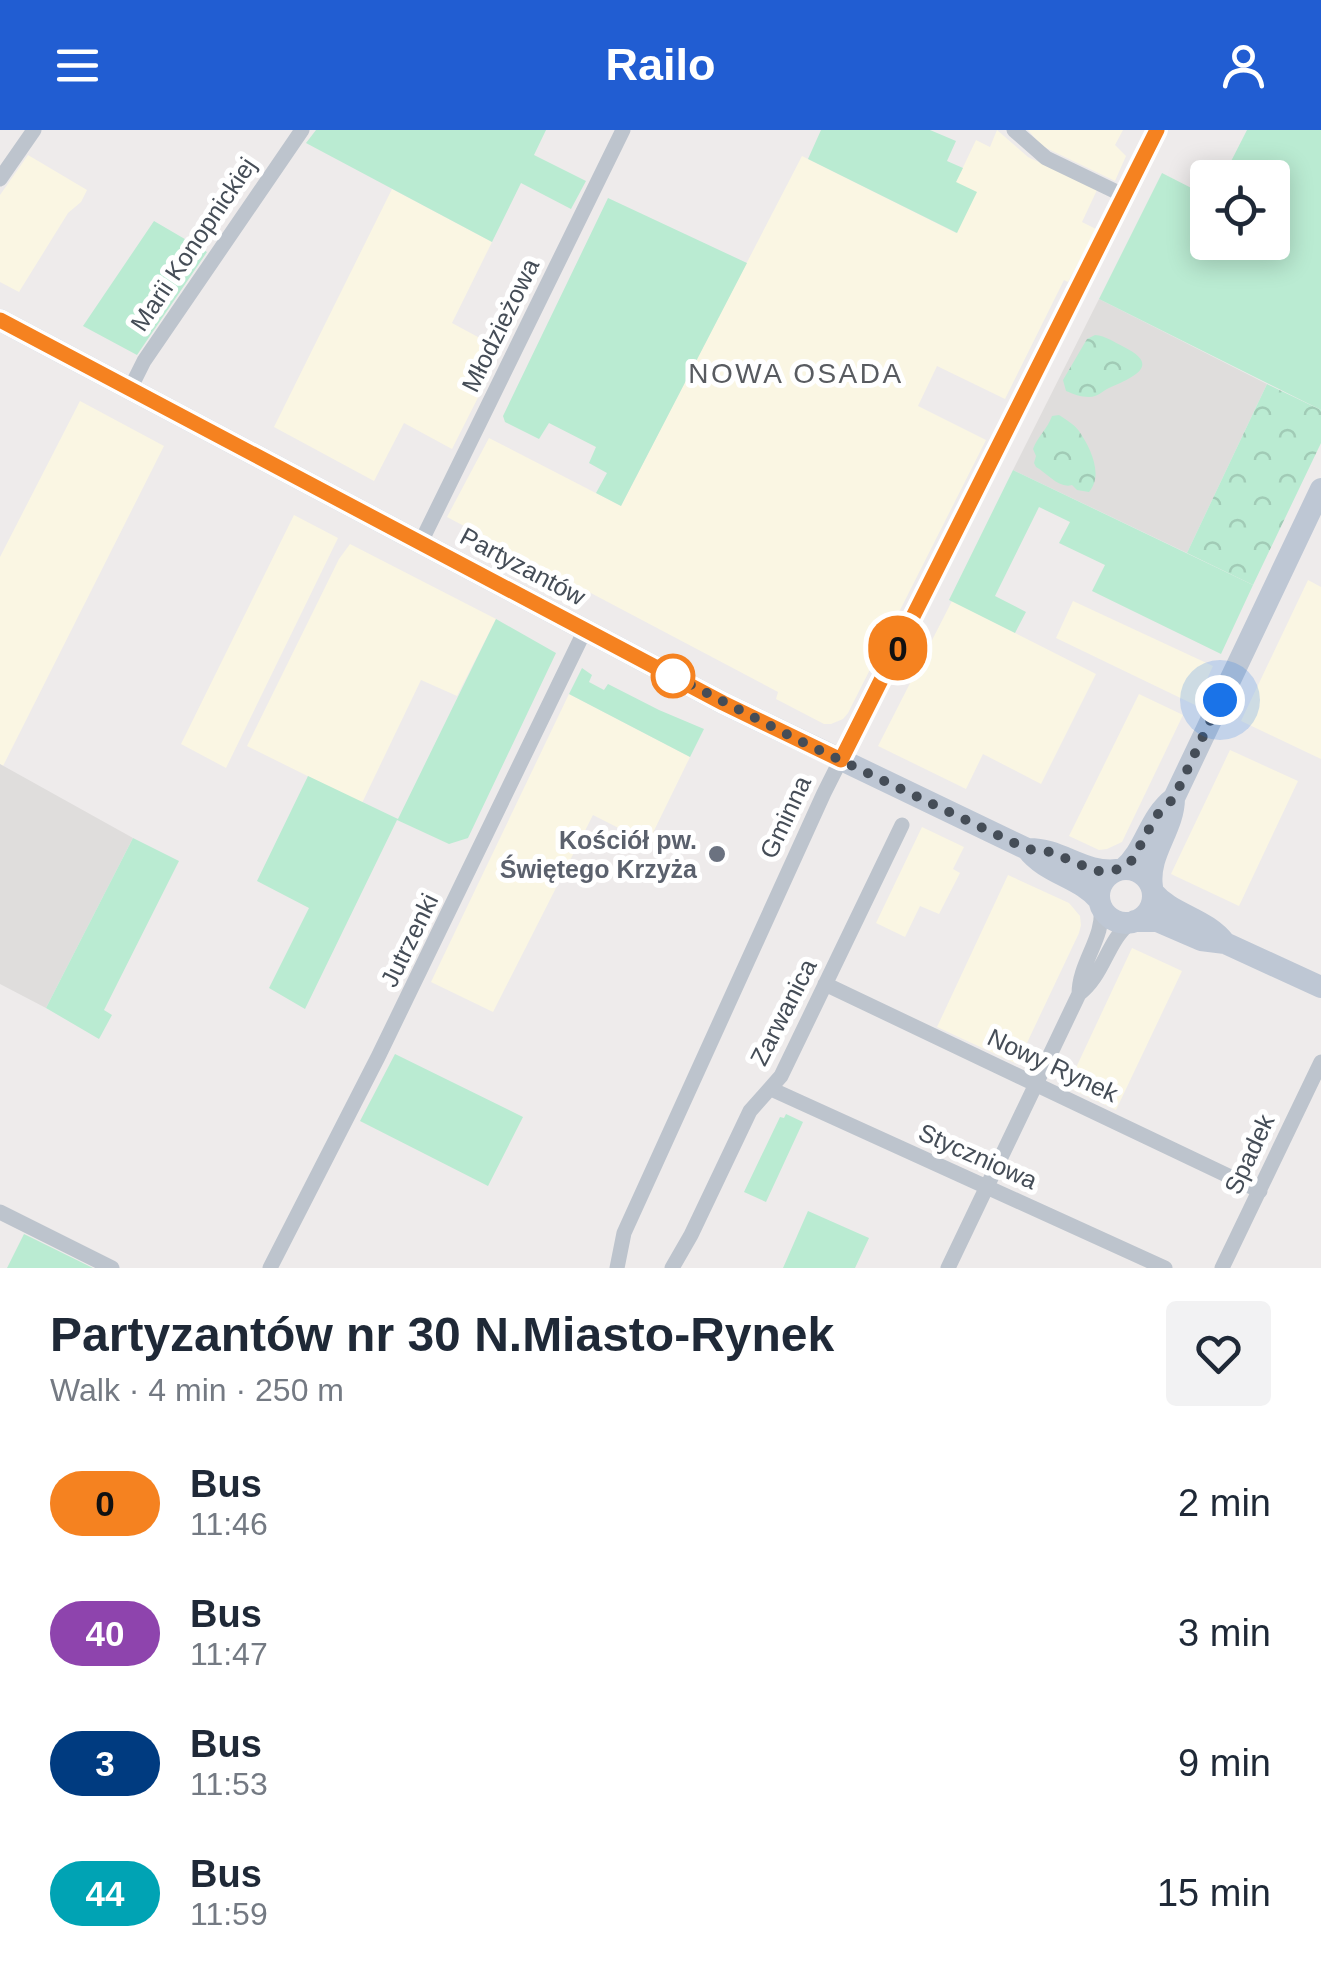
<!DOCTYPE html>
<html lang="en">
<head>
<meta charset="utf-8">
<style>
	body { margin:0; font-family:Helvetica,sans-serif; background:#f2f2f3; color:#1f2937; height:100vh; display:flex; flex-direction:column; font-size:38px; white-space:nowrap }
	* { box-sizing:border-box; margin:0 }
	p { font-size:32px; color:#747a83 }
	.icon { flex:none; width:55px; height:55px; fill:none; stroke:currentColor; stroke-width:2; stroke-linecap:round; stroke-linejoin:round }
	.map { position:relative; height:1138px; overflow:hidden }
	.sheet { display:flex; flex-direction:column; background:#fff; flex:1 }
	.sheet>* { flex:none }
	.badge { padding:0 20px; border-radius:32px; font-size:35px; line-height:65px }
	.controls { position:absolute; left:1190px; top:30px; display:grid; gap:20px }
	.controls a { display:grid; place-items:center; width:100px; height:100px; border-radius:10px; background:#fff; box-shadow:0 5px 25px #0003; font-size:50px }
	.you { position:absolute; width:50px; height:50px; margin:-25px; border:8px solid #fff; border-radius:50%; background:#1a73e8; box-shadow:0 0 0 15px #1a73e833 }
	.map>.badge { position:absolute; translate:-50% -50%; box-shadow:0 0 0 5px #fff }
	.round { display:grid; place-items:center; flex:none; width:105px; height:105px; border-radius:10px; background:#f2f2f3 }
	.head { display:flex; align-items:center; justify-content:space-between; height:170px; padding:0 50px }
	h1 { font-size:48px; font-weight:700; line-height:75px }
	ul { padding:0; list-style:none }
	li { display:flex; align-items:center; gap:30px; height:130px; padding:0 50px }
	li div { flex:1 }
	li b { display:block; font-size:38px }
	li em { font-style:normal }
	li .badge { min-width:110px; font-weight:700; text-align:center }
	header { display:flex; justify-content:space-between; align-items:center; height:130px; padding:0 50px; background:#215dd2; color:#fff; font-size:45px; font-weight:700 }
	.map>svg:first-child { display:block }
	.commercial { fill:#faf6e3 }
	.education { fill:#dfdddc }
	.green { fill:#baebd2 }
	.park { fill:url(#park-crowns) }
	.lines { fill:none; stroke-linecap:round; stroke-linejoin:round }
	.street { stroke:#bdc4cd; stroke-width:15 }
	.secondary { stroke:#bec7d4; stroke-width:22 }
	.line-casing { stroke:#fff; stroke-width:22 }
	.line { stroke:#f58220; stroke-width:15 }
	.walk { stroke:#454d57; stroke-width:10; stroke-dasharray:0 18 }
	.stop-dot { fill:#fff; stroke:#f58220; stroke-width:5 }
	.worship-dot { fill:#6b7280; stroke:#fff; stroke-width:4 }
	.labels { text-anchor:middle; stroke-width:10; stroke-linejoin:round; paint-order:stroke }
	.street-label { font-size:25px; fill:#454d57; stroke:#fff }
	.worship-label { font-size:25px; font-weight:bold; fill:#5b616d; stroke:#fff; text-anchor:end }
	.neighbourhood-label { font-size:28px; letter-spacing:2.5px; fill:#585b60; stroke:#fff }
</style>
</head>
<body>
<header><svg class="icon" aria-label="menu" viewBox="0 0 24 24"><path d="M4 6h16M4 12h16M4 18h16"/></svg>Railo<svg class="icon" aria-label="person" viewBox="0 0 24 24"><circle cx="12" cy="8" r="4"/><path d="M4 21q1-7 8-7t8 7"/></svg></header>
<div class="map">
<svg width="1321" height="1138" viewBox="0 0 1321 1138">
	<defs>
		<pattern id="park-crowns" width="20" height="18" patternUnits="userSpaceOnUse" patternTransform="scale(2.5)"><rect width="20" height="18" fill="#baebd2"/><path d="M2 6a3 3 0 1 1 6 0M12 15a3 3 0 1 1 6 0" fill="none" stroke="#a1cbb6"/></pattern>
	</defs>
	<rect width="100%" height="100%" fill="#eeebeb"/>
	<path class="commercial" d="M997 0 1028 27 1097 60 1082 92 1096 99 1068 152 1064 150 1005 269 937 236 918 276 986 310 848 583 843 589 831 594H824L776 569 778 562 447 387 489 308 621 376 802 26 956 103V52L976 10 990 17Z
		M1028 0H1123L1115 15 1126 26 1115 51 1042 16Z
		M28 25 87 60 81 72 68 83 19 162 0 152V65Z
		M392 59 492 112 452 193 502 220 452 319 404 293 374 351 274 297Z
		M80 271 164 316 3 636 0 634V427Z
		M294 385 338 408 226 638 181 614Z
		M350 414 496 489 457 566 421 550 362 673 247 616 339 429Z
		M1308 450 1321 457V629L1241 591Z
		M952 471 1096 544 1041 654 983 624 966 659 878 616Z
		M1073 471 1213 536 1195 575 1056 508Z
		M569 564 690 627 648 713 593 685 493 882 431 852Z
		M1139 564 1183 585 1122 712 1107 719 1099 720 1069 706Z
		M1230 620 1298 651 1239 776 1171 744Z
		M922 697 964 717 953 739 960 743 939 784 920 776 905 807 876 793Z
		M1008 745 1069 773 1080 786 1081 795 1079 803 1017 934 937 897Z
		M1132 818 1182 841 1116 980 1067 957Z"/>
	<path class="education" d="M1099 169 1267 254 1187 423 1013 340Z
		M0 634 133 708 46 878 0 854Z"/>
	<path class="green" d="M316 0H546L534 25 586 51 571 79 521 53 492 112 306 13Z
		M821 0H930L956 11 947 31 963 38 956 52 977 62 957 103 808 29Z
		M1247 0H1321V280L1099 169 1162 43 1207 66 1208 112H1272V48L1223 47Z
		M608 68 747 133 621 376 596 363 607 343 589 333 596 317 549 293 539 309 505 292 503 286Z
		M154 91 207 122 137 225 83 196Z
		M1013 340 1253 455 1221 524 1092 461 1105 435 1059 413 1070 392 1039 377 995 466 1026 482 1015 503 949 470Z
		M496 489 556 523 468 708 449 714 397 690 305 879 269 858 309 778 257 751 308 646 398 689Z
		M582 538 592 545 589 552 604 560 608 554 659 580 704 599 690 627 569 564Z
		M133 708 179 731 104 880 112 885 99 909 46 878Z
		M395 924 523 987 488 1056 360 991Z
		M786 984 803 992 766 1072 744 1062 780 987 784 988Z
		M808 1081 869 1108 855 1138H783Z
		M24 1104 93 1138H7Z"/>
	<path class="park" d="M1095 205C1106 206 1114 212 1124 217 1163 236 1131 248 1109 258 1102 261 1098 267 1089 267 1081 267 1073 264 1066 261L1063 250 1087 209Z
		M1267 254 1321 280V313L1253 455 1187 423Z
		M1059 285C1065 289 1074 294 1079 301 1090 317 1104 345 1089 362L1077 360 1072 355C1059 359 1047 343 1036 337L1034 333 1036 326 1033 319C1038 306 1048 298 1052 286Z"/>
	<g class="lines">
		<path class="street" d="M1014 0 1046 28 1125 66
			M0 49 34 0
			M130 259 144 231 302 0
			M421 412 623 0
			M825 854 1260 1061
			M1079 864C1104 845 1107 811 1130 793
			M771 959 1165 1138
			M0 1082 112 1138
			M270 1138 378 927 585 500
			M617 1138 624 1103 824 663 1157 0
			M672 1138 691 1105 750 981 781 946 902 695
			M948 1138 1079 864C1079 832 1105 808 1101 776
			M1222 1138 1321 932"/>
		<path class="secondary" d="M0 190 723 573 1027 719C1061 718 1083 744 1117 740
			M1027 719C1046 744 1080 747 1099 770
			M1123 739C1146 720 1148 688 1174 668
			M1099 766a27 27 0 1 1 54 0a27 27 0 1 1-54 0Z
			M1152 757C1147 724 1174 700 1174 668L1321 359
			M1153 762C1172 785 1206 788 1225 813
			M1135 791H1157L1201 810 1225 813 1321 857"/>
	</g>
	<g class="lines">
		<defs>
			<path id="line" d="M0 190 723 573 841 630 1157 0"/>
		</defs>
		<use href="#line" class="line-casing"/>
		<use href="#line" class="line"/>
		<path class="walk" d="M673 546 666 542 794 608 1027 719 1051 722 1095 741H1111L1126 737 1133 729 1156 686 1174 668 1220 570"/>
	</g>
	<circle class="stop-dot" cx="673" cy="546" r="20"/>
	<circle class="worship-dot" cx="717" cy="724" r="10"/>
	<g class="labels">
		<g class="street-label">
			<text transform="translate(193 114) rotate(-56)" y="9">Marii Konopnickiej</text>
			<text transform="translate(500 195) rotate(-64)" y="9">Młodzieżowa</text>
			<text transform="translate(523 436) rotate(28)" y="9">Partyzantów</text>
			<text transform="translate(785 687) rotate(-65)" y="9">Gminna</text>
			<text transform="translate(409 810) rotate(-64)" y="9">Jutrzenki</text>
			<text transform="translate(783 882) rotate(-63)" y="9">Zarwanica</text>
			<text transform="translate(1053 935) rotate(25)" y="9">Nowy Rynek</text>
			<text transform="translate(1249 1024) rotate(-65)" y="9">Spadek</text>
			<text transform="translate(978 1026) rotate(24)" y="9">Styczniowa</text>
		</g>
		<g class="worship-label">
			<text x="697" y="719">Kościół pw.<tspan x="697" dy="29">Świętego Krzyża</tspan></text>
		</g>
		<g class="neighbourhood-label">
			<text x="796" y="253">NOWA OSADA</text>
		</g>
	</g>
</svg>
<div class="controls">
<a><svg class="icon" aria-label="locate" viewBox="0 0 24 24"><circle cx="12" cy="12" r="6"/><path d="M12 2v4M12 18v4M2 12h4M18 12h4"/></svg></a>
</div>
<div class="you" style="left:1220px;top:570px"></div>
<b class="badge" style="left:898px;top:518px;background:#f58220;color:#111">0</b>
</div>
<section class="sheet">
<div class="head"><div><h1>Partyzantów nr 30 N.Miasto-Rynek</h1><p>Walk · 4 min · 250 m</p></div><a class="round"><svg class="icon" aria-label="heart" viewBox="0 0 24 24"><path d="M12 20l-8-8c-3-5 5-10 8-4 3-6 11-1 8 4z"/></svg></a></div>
<ul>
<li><span class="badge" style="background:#f58220;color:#111">0</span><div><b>Bus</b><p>11:46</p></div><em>2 min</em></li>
<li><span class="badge" style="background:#8e44ad;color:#fff">40</span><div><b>Bus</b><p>11:47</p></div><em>3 min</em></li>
<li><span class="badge" style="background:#003b80;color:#fff">3</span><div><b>Bus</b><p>11:53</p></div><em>9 min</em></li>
<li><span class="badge" style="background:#00a3b4;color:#fff">44</span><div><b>Bus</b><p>11:59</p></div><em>15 min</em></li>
</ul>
</section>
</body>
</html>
